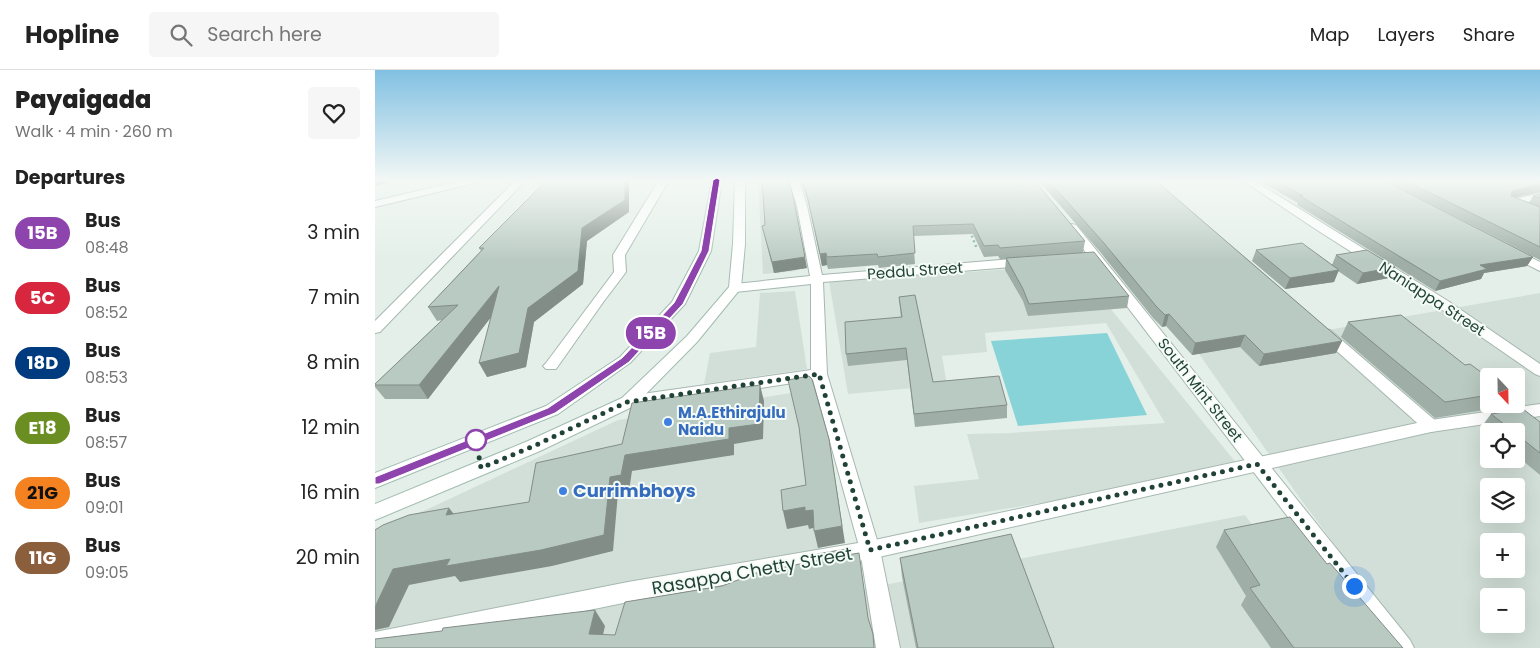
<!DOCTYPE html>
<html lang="en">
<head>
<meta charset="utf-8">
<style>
	body { margin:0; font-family:Poppins,sans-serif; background:#f6f6f6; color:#222; height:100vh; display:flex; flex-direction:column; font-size:19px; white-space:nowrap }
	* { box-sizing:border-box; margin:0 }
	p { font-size:16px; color:#767676 }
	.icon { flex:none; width:28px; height:28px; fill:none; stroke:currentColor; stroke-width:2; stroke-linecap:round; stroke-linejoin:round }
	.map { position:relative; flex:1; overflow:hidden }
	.sheet { display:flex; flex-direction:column; background:#fff; width:375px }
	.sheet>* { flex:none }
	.badge { padding:0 10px; border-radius:16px; font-size:18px; line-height:32px }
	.needle { width:32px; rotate:158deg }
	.fabs { position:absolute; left:1105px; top:298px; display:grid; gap:10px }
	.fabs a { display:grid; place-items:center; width:45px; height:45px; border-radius:5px; background:#fff; box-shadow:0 5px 20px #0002; font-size:25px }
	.you { position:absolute; width:25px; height:25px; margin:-12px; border:4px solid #fff; border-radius:50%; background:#1a73e8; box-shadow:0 0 0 8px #1a73e833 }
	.map>.badge { position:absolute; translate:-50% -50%; box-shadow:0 0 0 2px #fff }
	h2 { padding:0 15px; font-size:19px; line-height:45px }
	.round { display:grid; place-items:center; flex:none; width:52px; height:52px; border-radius:5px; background:#f6f6f6 }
	.summary { display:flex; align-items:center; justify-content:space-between; height:85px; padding:0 15px }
	h1 { font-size:24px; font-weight:800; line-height:38px }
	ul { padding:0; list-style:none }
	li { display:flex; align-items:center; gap:15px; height:65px; padding:0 15px }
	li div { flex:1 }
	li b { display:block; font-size:19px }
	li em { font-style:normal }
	li .badge { min-width:55px; font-weight:700; text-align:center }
	header { display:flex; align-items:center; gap:30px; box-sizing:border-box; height:70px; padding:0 25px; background:#fff; border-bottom:1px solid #e0e0e0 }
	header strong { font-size:24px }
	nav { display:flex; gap:28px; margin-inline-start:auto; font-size:18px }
	.search { width:350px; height:45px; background:#f6f6f6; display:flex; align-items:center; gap:12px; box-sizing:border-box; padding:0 18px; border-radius:5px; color:#767676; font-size:19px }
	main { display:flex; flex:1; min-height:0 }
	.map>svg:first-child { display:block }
	.built { fill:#d2dfd8; fill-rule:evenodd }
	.water { fill:#88d3d8 }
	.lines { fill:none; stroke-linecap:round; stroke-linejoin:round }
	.service-casing { stroke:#a6b8b0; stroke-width:2 }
	.minor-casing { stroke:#a6b8b0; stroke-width:2 }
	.tertiary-casing { stroke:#a6b8b0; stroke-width:2 }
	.secondary-casing { stroke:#a1bcb0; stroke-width:2 }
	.path { stroke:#82b5a1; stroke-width:2.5; stroke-dasharray:2 3; stroke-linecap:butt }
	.service { fill:#fff; fill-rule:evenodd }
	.minor { fill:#fff; fill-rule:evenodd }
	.tertiary { fill:#fff; fill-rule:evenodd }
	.secondary { fill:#fff; fill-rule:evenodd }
	.wall { fill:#9faea7 }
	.shaded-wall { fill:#828d88 }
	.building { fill:#b9cac2; stroke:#828d88 }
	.line { fill:#8e44ad; stroke:#fff }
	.walk { stroke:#214337; stroke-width:5; stroke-dasharray:0 9 }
	.shop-dot { fill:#3f7fe0; stroke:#f5fbf7; stroke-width:2 }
	.stop-dot { fill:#fff; stroke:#8e44ad; stroke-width:2.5 }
	.labels { text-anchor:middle; stroke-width:4; stroke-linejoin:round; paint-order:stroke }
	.street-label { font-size:15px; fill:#214337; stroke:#f5fbf7 }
	.shop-label { font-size:15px; font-weight:bold; fill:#366cbe; stroke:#f5fbf7; text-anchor:start }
	.near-shop-label { font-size:18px; font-weight:bold; fill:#366cbe; stroke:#f5fbf7; text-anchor:start }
	.near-street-label { font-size:18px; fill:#214337; stroke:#f5fbf7 }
</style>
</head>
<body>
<header>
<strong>Hopline</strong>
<div class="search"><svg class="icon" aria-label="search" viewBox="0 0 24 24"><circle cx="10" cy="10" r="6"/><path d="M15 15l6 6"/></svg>Search here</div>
<nav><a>Map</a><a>Layers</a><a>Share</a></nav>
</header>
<main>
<section class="sheet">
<div class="summary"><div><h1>Payaigada</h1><p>Walk · 4 min · 260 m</p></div><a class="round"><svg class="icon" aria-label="heart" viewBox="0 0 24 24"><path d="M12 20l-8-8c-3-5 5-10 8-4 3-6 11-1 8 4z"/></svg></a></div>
<h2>Departures</h2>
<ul>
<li><span class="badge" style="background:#8e44ad;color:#fff">15B</span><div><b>Bus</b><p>08:48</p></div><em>3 min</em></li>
<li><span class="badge" style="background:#d7263d;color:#fff">5C</span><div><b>Bus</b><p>08:52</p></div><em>7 min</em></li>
<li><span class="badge" style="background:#003b80;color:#fff">18D</span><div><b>Bus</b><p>08:53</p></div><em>8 min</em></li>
<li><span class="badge" style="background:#6b8e23;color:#fff">E18</span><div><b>Bus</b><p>08:57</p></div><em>12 min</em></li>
<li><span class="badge" style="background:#f58220;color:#111">21G</span><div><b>Bus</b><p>09:01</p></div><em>16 min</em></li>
<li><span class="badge" style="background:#8b5e3c;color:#fff">11G</span><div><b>Bus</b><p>09:05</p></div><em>20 min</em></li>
</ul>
</section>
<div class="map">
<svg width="1165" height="578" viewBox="0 0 1165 578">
	<rect width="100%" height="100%" fill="#e4efe9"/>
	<path class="built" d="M383 110H406L421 201 388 204Z
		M667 110 884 272 1165 223V578H1037L924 427 824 284H822ZM1114 306H1141V334H1114ZM1114 361H1141V389H1114ZM1114 416H1141V444H1114ZM1114 471H1141V499H1114ZM1114 526H1141V554H1114Z
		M700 195 867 400 544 453 539 416 604 409 592 364 635 363 790 353 731 253 610 263 612 282 567 286 572 315 473 324 454 211Z
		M420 221 432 299 329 314 335 283 381 277 385 223Z
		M423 322 452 526 870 445 969 578H0V459L53 439 243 350Z"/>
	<path class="water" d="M732 263 772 345 643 356 616 271Z"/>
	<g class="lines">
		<defs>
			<path id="service" d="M89 110H106L104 112 0 137V131Z
				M141 110H151L5 262 0 263V251Z
				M284 110H294L250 185 251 202 229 231 181 299H171L168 296 171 293 239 202 238 185Z"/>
			<path id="minor" d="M414 110H424L432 136 447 205 650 188 656 192 650 196 448 212 452 304 505 480 525 578H501L485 480 438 310 253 338 247 336 245 332 247 328 253 326 436 300V214L360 222 354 218 360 214 435 206 422 136Z
				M867 110H878L1073 231 1165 294V306L1160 304 1063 237 942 160Z
				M1165 123V129L1137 136 1132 133 1133 131Z
				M697 154 701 155 1035 570 1039 578H1013L693 159 691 157Z
				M1137 178 1165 192V201L1133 185 1131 182Z
				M950 259 955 260 1062 352 1064 356 1062 360 1056 362 1050 360 945 266 943 263 945 260Z"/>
			<path id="tertiary" d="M1165 334V346L1056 362 495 489 253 532 30 578H0V562L253 512 495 471 1056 350Z"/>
			<path id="secondary" d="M337 110H347L336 181 310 234 255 293 183 344 0 418V403L171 336 245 287 297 232 324 181Z
				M360 110H370V174L366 218 322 272 259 336 165 381 0 450V434L153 371 247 328 312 266 354 217 358 174Z"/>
		</defs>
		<use href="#service" class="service-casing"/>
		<use href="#minor" class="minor-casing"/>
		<use href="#tertiary" class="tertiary-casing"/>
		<use href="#secondary" class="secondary-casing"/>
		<path class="path" d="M595 161 602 179"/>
		<use href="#service" class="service"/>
		<use href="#minor" class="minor"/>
		<use href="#tertiary" class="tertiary"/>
		<use href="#secondary" class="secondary"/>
	</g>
	<path class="wall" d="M426 110H659L710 171 708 182 754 226 752 238 653 246 648 231 630 200 631 189H625L623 186 609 187 598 164 538 166 540 194 504 198 503 195 453 199 452 195 447 196 434 136Z
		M663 110H780L967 271 961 283 884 296 865 277 817 285 791 256 787 257 778 248 726 183Z
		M882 110H1008L1158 187 1152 196 1109 203 1106 209 1060 221 922 135 923 133Z
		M1009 110H1165V122L1140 128 1154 133 1158 126 1165 124V190Z
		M254 142 212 171 208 214 159 252 151 297 112 307 115 248 53 329H10L0 317V314L67 250 62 251 53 237 106 181 104 178Z
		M390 155 432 198 399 203 387 156Z
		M881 180 957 195 961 185 1020 197 1014 208 982 214 963 201 959 212 910 219 877 191Z
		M524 227 558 312 632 335V348L540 357 532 290 473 296 471 284 526 247Z
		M973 252 1090 295 1114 308V334H1125L1121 338 1060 348 966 267Z
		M1116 344 1165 352V405L1141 385V361H1114V362L1107 356Z
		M849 460 952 494 1028 578H896L866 535 871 526 841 477Z
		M525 488 679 578H541L527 507Z"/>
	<path class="shaded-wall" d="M0 110H24L0 116Z
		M250 110H254V142L212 171 208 214 159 252 151 297 112 307 104 293 153 238 207 158Z
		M1165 114V122L1133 129 1137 121Z
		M451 183 452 195 447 196 445 184Z
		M430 187 432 198 399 203 397 192Z
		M1158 187 1152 196 1109 203 1106 209 1060 221 1065 211 1105 195Z
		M1020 197 1014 208 982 214 988 203Z
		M964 200 959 212 910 219 915 208Z
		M124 216 130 229 53 329 44 315Z
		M794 244 791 256 787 257 790 245Z
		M870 265 865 277 817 285 820 273Z
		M967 271 961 283 884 296 889 284Z
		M385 315 389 331 388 369 359 374V385L257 401 254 421 243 423 238 481 177 496 85 512 80 506 34 515 14 557 0 560V537L18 499 235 407 250 385 354 358Z
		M454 369 470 473 443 478 439 461Z
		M430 437 438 440 442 457 434 459 433 455 412 459 408 441Z
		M74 438 87 454 71 445Z
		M220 540 230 556 225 578 214 564Z"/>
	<path class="building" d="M172 110H250V130L207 158 203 201 153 238 144 283 104 293 124 216 44 315H0V314L83 235 53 237 109 178H104Z
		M387 110H413L418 126 430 187 397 192 387 156 390 155Z
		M427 110H659L710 171 625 178 623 175 609 176 598 154 538 156 540 183 503 187 502 184 452 187 451 183 445 184 432 125Z
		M673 110H780L967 271 889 284 870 265 820 273 794 244 790 245 781 236 728 172Z
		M899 110H1008L1158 187 1105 195 1112 199 1065 211 925 126H928Z
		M1029 110H1165V114L1137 121 1136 126 1165 137V177Z
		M1165 124V128L1158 126Z
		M927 173 964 200 915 208 881 180Z
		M992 180 1020 197 988 203 961 185Z
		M719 182 754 226 654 234 648 219 631 188Z
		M540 225 558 312 624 306 632 335 539 344 531 278 471 284 470 252 527 247 524 227Z
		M1026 245 1090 295 1095 294 1114 308V325L1070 332 973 252Z
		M434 306 437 309 454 369 467 456 439 461 438 440 430 441V437L408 441 406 420 431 415 424 357 413 310Z
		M385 315 384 354 354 358V369L250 385 246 405 235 407 229 465 166 480 71 496 75 489 18 499 0 537V460L8 455 34 445 74 438 71 445 154 432 161 393 247 374 257 333Z
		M1148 339 1165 352V383L1141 364V361H1138L1116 344Z
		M915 447 952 494 955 493 1028 578H919L875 518 885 515 849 460Z
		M636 464 679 578H543L525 488Z
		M471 479 472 485 484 483 493 548 498 564 499 578H0V569L67 561 68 558 220 540 214 564 240 565 250 532 347 516 381 503 444 490 442 484Z"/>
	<linearGradient id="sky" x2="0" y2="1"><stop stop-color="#81c0e2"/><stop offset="0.58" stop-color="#f3f8f5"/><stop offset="1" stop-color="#f3f8f5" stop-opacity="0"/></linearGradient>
	<rect width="1165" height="191" fill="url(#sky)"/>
	<path class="line" d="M342 108 345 110 334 181 308 234 254 292 180 343 4 414H0V407L173 338 247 288 299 233 308 216 326 181 338 110Z"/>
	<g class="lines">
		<path class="walk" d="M101 370 106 398 159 376 252 332 444 304 495 480 882 394 979 516"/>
	</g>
	<g class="shop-dot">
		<circle cx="293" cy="352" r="5"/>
		<circle cx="188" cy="421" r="5"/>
	</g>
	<circle class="stop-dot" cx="101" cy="370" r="10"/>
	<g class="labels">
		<g class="street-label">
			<text transform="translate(540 201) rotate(-4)" y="5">Peddu Street</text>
			<text transform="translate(1057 229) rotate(33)" y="5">Naniappa Street</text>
			<text transform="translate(825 320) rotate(52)" y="5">South Mint Street</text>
		</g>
		<g class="shop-label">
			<text x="303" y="348">M.A.Ethirajulu<tspan x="303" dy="17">Naidu</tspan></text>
		</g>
		<g class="near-shop-label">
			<text x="198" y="427">Currimbhoys</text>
		</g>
		<g class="near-street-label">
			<text transform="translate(377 501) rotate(-10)" y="6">Rasappa Chetty Street</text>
		</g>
	</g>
</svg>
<div class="fabs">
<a><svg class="needle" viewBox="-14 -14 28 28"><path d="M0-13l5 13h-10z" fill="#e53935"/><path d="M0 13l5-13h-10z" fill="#767676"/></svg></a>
<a><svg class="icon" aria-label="locate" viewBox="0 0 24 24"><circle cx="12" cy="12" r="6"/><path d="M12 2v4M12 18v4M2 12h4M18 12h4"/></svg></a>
<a><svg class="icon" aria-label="layers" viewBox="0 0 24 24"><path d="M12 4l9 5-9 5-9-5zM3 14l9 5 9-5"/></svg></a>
<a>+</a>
<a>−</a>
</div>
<div class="you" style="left:979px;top:516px"></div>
<b class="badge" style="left:276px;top:263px;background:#8e44ad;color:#fff">15B</b>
</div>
</main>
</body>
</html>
